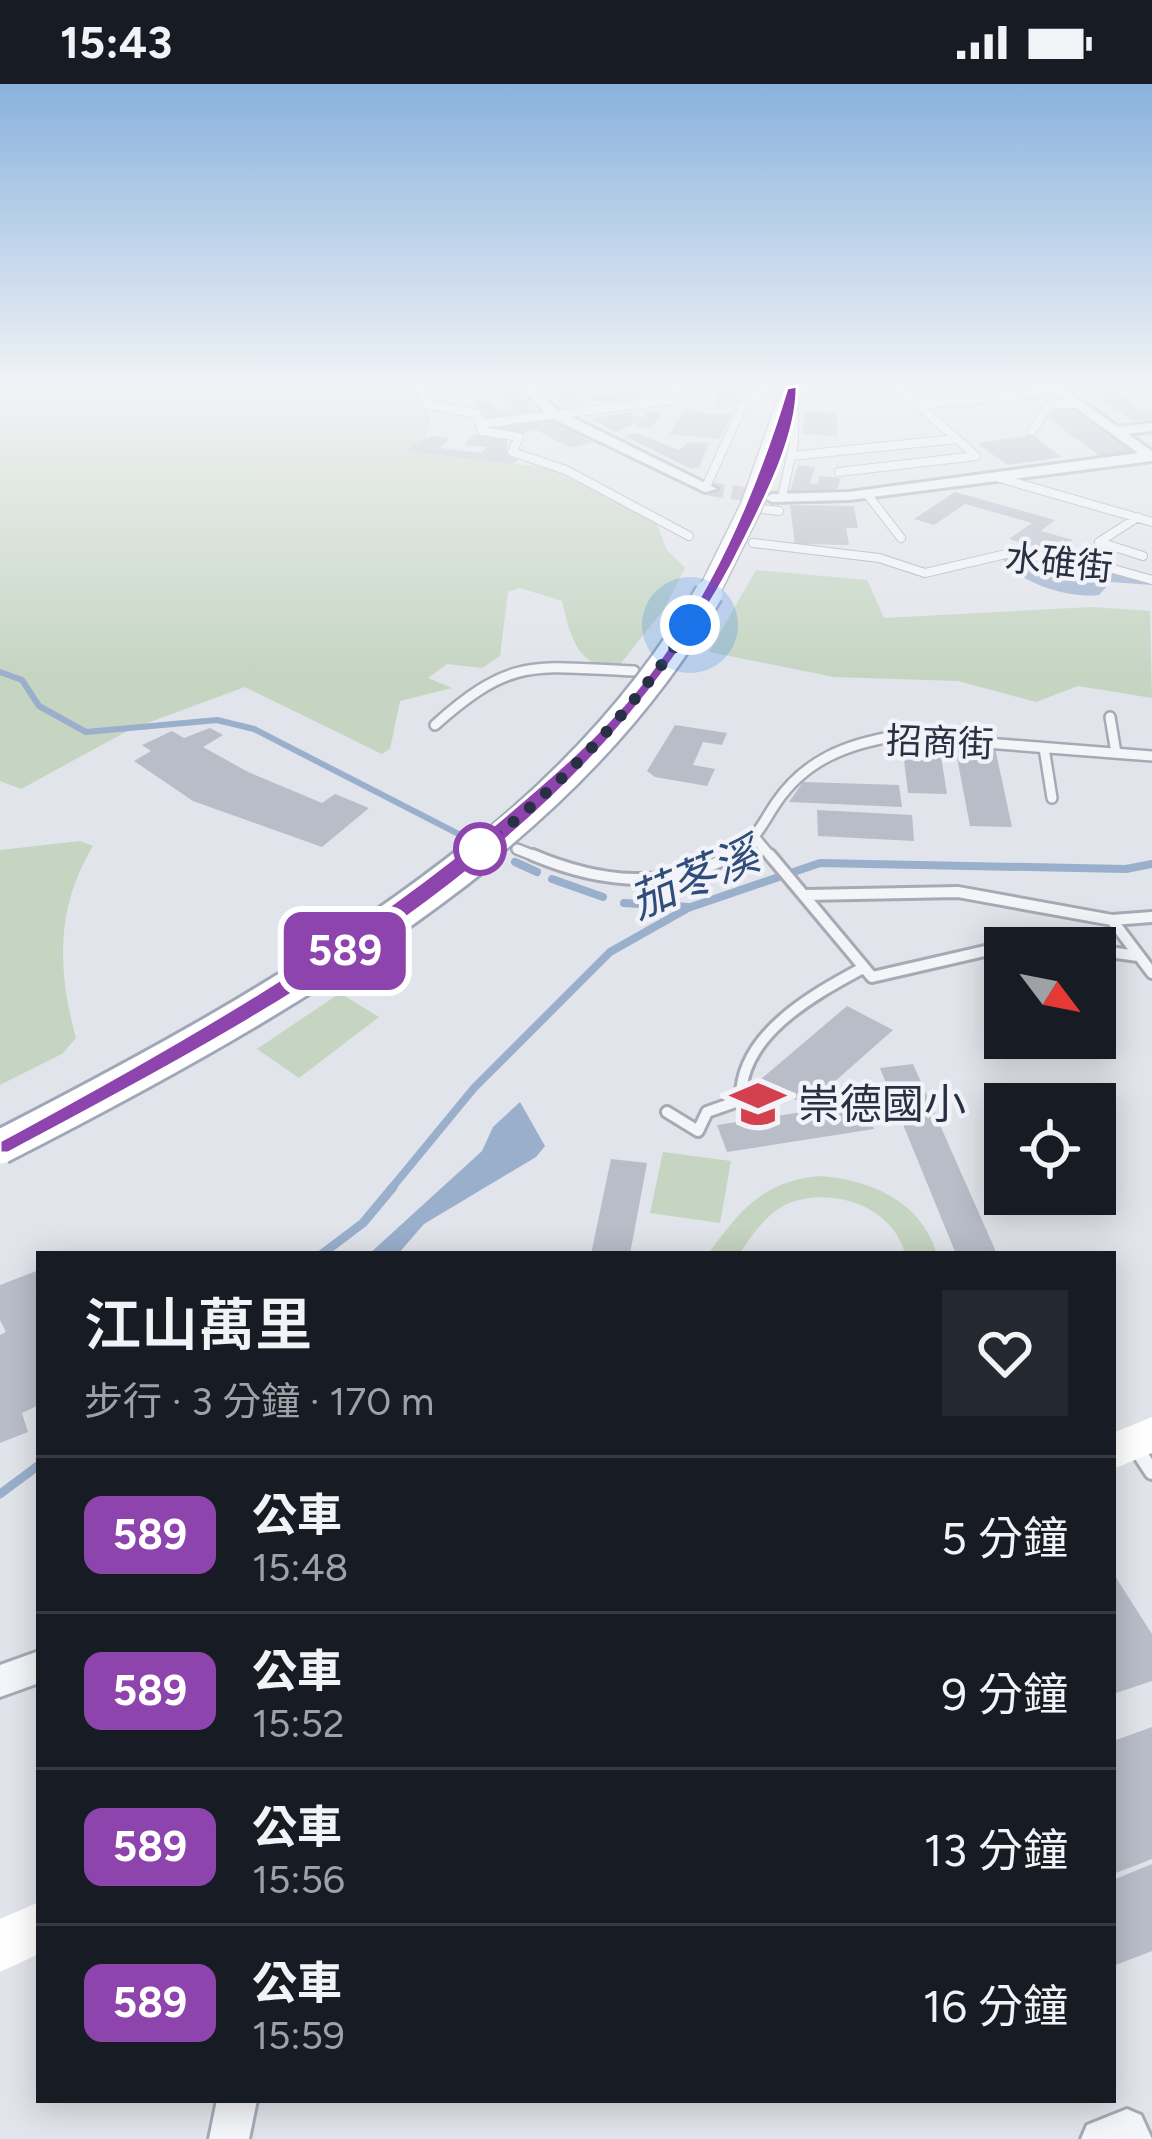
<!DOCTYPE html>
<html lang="zh-TW">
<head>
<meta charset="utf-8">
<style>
	body { margin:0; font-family:Figtree,"Noto Sans TC",sans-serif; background:#242831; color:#f1f3f6; height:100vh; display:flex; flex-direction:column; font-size:45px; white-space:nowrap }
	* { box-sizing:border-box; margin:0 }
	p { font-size:39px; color:#9ea1a6 }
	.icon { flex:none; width:66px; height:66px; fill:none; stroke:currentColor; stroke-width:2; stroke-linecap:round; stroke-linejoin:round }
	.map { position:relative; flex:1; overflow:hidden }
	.details { position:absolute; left:36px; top:1167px; width:1080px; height:852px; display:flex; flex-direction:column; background:#171b24; border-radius:0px; box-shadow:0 6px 30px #0003 }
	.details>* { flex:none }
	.badge { padding:0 24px; border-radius:18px; font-size:42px; line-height:78px }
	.needle { width:78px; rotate:122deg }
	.controls { position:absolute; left:984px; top:843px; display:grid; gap:24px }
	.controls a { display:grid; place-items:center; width:132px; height:132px; border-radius:0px; background:#171b24; box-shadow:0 6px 30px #0003; font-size:60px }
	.you { position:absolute; width:60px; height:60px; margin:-30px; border:9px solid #fff; border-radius:50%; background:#1a73e8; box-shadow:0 0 0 18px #1a73e833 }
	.map>.badge { position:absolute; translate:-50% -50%; box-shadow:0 0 0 6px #fff }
	.round { display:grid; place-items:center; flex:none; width:126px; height:126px; border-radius:0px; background:#242831 }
	.headline { display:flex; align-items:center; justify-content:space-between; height:204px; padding:0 48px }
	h1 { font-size:57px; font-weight:600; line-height:90px }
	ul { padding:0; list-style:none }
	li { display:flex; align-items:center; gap:36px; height:156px; padding:0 48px; border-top:3px solid #363941 }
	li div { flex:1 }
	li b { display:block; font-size:45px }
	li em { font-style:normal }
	li .badge { min-width:132px; font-weight:700; text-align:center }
	.status { display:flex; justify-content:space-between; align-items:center; height:84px; padding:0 60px; background:#171b24; direction:ltr }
	.status svg { height:33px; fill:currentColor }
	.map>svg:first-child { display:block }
	.green { fill:#c5d5c2 }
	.water { fill:#9aafcc }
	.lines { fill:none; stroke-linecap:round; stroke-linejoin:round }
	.stream-far2 { stroke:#9aafcc; stroke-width:6 }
	.stream-far1 { stroke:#9aafcc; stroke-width:8 }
	.stream { stroke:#9aafcc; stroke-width:9 }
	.building { fill:#b8bdc8 }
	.street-tunnel { stroke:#bcc0c9; stroke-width:14; stroke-dasharray:14 8; stroke-linecap:butt }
	.lane-far3-casing { stroke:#a6aab5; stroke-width:10 }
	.lane-far2-casing { stroke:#a6aab5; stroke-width:14 }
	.lane-far1-casing { stroke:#a6aab5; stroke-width:16 }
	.lane-casing { stroke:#a6aab5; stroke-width:20 }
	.street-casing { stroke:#a6aab5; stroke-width:6 }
	.lane-far3 { stroke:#f4f5f8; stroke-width:8 }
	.lane-far2 { stroke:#f4f5f8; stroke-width:9 }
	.lane-far1 { stroke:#f4f5f8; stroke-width:10 }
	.lane { stroke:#f4f5f8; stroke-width:14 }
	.street { fill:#f4f5f8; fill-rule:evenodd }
	.secondary { fill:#fff; fill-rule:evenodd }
	.primary-bridge-far2-casing { stroke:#a0a7b7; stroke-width:24; stroke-linecap:butt }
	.primary-bridge-far1-casing { stroke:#a0a7b7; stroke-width:32; stroke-linecap:butt }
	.primary-bridge-casing { stroke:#a0a7b7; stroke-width:39; stroke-linecap:butt }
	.primary-bridge-far2 { stroke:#fff; stroke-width:21 }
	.primary-bridge-far1 { stroke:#fff; stroke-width:27 }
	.primary-bridge { stroke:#fff; stroke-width:33 }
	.line { fill:#8e44ad; stroke:#fff; stroke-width:3 }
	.walk { stroke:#283043; stroke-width:12; stroke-dasharray:0 21.6 }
	.stop-dot { fill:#fff; stroke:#8e44ad; stroke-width:6 }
	.labels { text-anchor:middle; stroke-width:9; stroke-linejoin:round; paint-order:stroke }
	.far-street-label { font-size:36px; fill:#283043; stroke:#f1f3f8 }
	.poi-label { font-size:42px; fill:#283043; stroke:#f1f3f8; text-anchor:start }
	.water-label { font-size:45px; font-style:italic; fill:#304c79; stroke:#f1f3f8 }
</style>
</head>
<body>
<div class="status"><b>15:43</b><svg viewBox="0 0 49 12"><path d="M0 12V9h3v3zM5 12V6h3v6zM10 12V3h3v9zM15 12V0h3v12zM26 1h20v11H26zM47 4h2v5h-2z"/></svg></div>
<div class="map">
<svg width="1152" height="2055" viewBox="0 0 1152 2055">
	<rect width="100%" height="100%" fill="#e1e4ea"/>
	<path class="green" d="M0 304H415L431 336 424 356 406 367 550 384 656 439 667 466 685 484 664 525 618 583C577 585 570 551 562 517L520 504 508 508 500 572 482 584 447 580 428 594 452 604 400 617 390 665 382 670 245 603 131 645 21 705 0 697Z
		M756 486 867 496 884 534 1092 523 1150 527 1152 614 1078 602 1036 618 958 597 834 593 709 568Z
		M80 757 93 762C56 823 57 886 76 954L62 970 0 1001V766Z
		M340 909 379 933 299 994 257 965Z
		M663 1068 731 1077 720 1139 650 1129Z
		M820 1092C871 1096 921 1117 937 1170H905C893 1121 828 1101 785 1121 765 1131 752 1152 739 1170H708C740 1126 763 1097 820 1092Z"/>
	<path class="water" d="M1002 473 1080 478 1152 501 1111 498 1099 511C1070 515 1016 499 1002 473Z
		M520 1018 545 1062 536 1073 424 1140 398 1170H369L482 1067 493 1043Z"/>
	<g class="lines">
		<path class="stream-far2" d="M0 588 22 596 39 622 86 648 217 636 254 645 480 761"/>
		<path class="stream-far1" d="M515 778 537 788
			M552 795 603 813
			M624 819 688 823
			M390 1106 474 1004 610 868 688 824 820 779 1126 785 1152 780"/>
		<path class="stream" d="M322 1170 363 1139 393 1103
			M0 1410 39 1381"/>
	</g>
	<path class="building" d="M490 304H514L537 327 486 334 472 318 488 316 498 327 509 325Z
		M545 304H569L585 319 564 323Z
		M618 304H639L644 314 593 318 585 311 620 309Z
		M1085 304H1111L1144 327 1152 326V335L1133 337Z
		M716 306 744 308 737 323 716 321Z
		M685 324 712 331 733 329 719 355 669 350Z
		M1072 324 1136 369 1101 373 1048 334 1055 325Z
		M646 327 662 329 652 344 636 343 639 338 616 348 592 335 627 328 642 334Z
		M804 327 837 329V352L803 350Z
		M549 336 593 358 570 364 536 346 519 350 484 345Z
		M636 349 679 366 688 358 709 359 699 383 691 385 625 352Z
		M475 350 507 355V372L518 376 512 380 404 367 431 352 449 354 440 364 481 369 487 363 464 361Z
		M1032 351 1062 373 1007 381 977 359Z
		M798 381 815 383 810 399 817 400 820 392 841 394 837 406 790 407Z
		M955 408 1055 436 1041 447 1073 456 1056 469 1009 455 1032 439 965 420 934 441 914 435Z
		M790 421 854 422 858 444H846L849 461 795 460Z
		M675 641 727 649 722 661 703 658 693 681 715 685 707 702 655 693 647 687Z
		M210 644 223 651 203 663 248 688 322 719 335 710 369 724 322 763 193 717 134 677 151 667 142 661 172 647 184 654Z
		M902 659 939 660 947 710 908 709Z
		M955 663 995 664 1012 743 970 742Z
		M803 698 899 701 902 723 789 718Z
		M817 726 912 731 914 757 818 752Z
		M847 922 893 946 807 1022 760 996Z
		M913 980 997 1170H956L880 984Z
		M861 1019 874 1045 727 1068 717 1041Z
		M611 1075 647 1079 630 1170H591Z
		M39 1186V1321L22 1329 28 1348 0 1359V1251L6 1248 0 1236V1201Z
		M1113 1489 1152 1550V1597L1113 1610Z
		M1152 1643V1775L1113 1790V1657Z
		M1152 1780V1867L1113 1882V1796Z"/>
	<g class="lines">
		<path class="street-tunnel" d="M710 405 772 414"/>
		<defs>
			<path id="lane-far3" d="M420 304 426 320 477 330 482 347 519 353 512 368 566 386 689 452
				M918 321 1060 307
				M480 340 674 316 680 312 675 304
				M1032 347 1049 321 1076 319
				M791 372 956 355
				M839 388 976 372 899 304
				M996 393 1152 438
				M706 403 742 323 770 304
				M867 410 901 454
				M782 413 794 358V314
				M754 424 779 427
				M1138 433 1099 458 1143 472
				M753 459 879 474 925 489 1006 470 1081 476 1152 496"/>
			<path id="lane-far2" d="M1110 633 1116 669
				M435 641C513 571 536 583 634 587
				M1044 664 1052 714
				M756 755 772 774
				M517 765 540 774
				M728 774C755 759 760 743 776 719 805 676 847 660 896 652L1152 672"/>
			<path id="lane-far1" d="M533 771C599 799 667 807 733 771
				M770 771 872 893 998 864H1076
				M806 811 958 808 1112 836 1152 833
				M1112 836 1152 889
				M1095 866 1138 872
				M667 1028 698 1047 707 1028 741 1016C739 952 811 912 861 885"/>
			<path id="lane" d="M1133 1359 1152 1388"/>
			<path id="street" d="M521 304H534L559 327 717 405 705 408 549 333Z
				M1049 304H1063L1118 343 1152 339V347L1128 350 1152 367V377L849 416 772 418 765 414 772 410 849 408 1138 369Z
				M39 1567V1599L0 1613V1581Z
				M217 2016H257L249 2055H209Z
				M1127 2025 1141 2031 1152 2055H1081L1087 2041Z"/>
		</defs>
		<use href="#lane-far3" class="lane-far3-casing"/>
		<use href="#lane-far2" class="lane-far2-casing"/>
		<use href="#lane-far1" class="lane-far1-casing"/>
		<use href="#lane" class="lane-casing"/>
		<use href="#street" class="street-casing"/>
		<use href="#lane-far3" class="lane-far3"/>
		<use href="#lane-far2" class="lane-far2"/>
		<use href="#lane-far1" class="lane-far1"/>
		<use href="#lane" class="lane"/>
		<use href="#street" class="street"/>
		<path class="secondary" d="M1152 1333V1369L1113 1385V1349Z
			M39 1818V1870L0 1888V1835Z"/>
		<defs>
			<path id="primary-bridge-far2" d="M707 512 751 423 793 304"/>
			<path id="primary-bridge-far1" d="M474 774C567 700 649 614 709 509"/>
			<path id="primary-bridge" d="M0 1063C166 978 331 888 478 771"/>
		</defs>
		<use href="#primary-bridge-far2" class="primary-bridge-far2-casing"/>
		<use href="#primary-bridge-far1" class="primary-bridge-far1-casing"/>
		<use href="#primary-bridge" class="primary-bridge-casing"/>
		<use href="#primary-bridge-far2" class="primary-bridge-far2"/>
		<use href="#primary-bridge-far1" class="primary-bridge-far1"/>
		<use href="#primary-bridge" class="primary-bridge"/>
	</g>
	<linearGradient id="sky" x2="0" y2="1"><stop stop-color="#89b2dd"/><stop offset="0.51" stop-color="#f2f3f6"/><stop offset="1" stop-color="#f2f3f6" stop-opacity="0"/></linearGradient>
	<rect width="1152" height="592" fill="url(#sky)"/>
	<path class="line" d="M797 302C798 350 767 411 745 455 600 753 289 920 8 1069H0V1057C174 962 349 865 506 731 553 691 599 652 638 604 709 516 754 412 787 304Z"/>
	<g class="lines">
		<path class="walk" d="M480 765C563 700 631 628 690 541"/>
	</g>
	<defs>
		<symbol id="school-bare" viewBox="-9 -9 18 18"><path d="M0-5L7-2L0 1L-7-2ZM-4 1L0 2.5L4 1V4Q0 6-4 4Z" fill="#d4414e" stroke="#f1f3f8" stroke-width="2.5" paint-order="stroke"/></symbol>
	</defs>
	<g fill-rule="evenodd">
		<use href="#school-bare" x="720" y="982" width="76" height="76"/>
	</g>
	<circle class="stop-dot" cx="480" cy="765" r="24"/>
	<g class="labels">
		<g class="far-street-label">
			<text transform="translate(1059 478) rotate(6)" y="13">水碓街</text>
			<text transform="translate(940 658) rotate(2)" y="13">招商街</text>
		</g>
		<g class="poi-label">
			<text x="798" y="1035">崇德國小</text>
		</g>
		<g class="water-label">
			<text transform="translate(694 794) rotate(-23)" y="16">茄苳溪</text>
		</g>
	</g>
</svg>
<div class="controls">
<a><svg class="needle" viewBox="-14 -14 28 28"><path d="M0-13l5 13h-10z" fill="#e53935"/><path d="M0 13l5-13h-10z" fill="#9ea1a6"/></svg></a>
<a><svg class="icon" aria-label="locate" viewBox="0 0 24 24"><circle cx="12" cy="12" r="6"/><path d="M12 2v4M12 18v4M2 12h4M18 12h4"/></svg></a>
</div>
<div class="you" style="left:690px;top:541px"></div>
<b class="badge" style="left:345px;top:867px;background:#8e44ad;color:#fff">589</b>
<section class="details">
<div class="headline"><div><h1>江山萬里</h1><p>步行 · 3 分鐘 · 170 m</p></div><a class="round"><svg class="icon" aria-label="heart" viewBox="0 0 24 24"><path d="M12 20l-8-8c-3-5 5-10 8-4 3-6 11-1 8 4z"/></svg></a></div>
<ul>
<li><span class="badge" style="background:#8e44ad;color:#fff">589</span><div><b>公車</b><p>15:48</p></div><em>5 分鐘</em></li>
<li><span class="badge" style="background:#8e44ad;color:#fff">589</span><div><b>公車</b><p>15:52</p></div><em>9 分鐘</em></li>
<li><span class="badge" style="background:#8e44ad;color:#fff">589</span><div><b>公車</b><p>15:56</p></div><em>13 分鐘</em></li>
<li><span class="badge" style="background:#8e44ad;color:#fff">589</span><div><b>公車</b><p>15:59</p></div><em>16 分鐘</em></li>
</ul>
</section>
</div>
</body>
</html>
